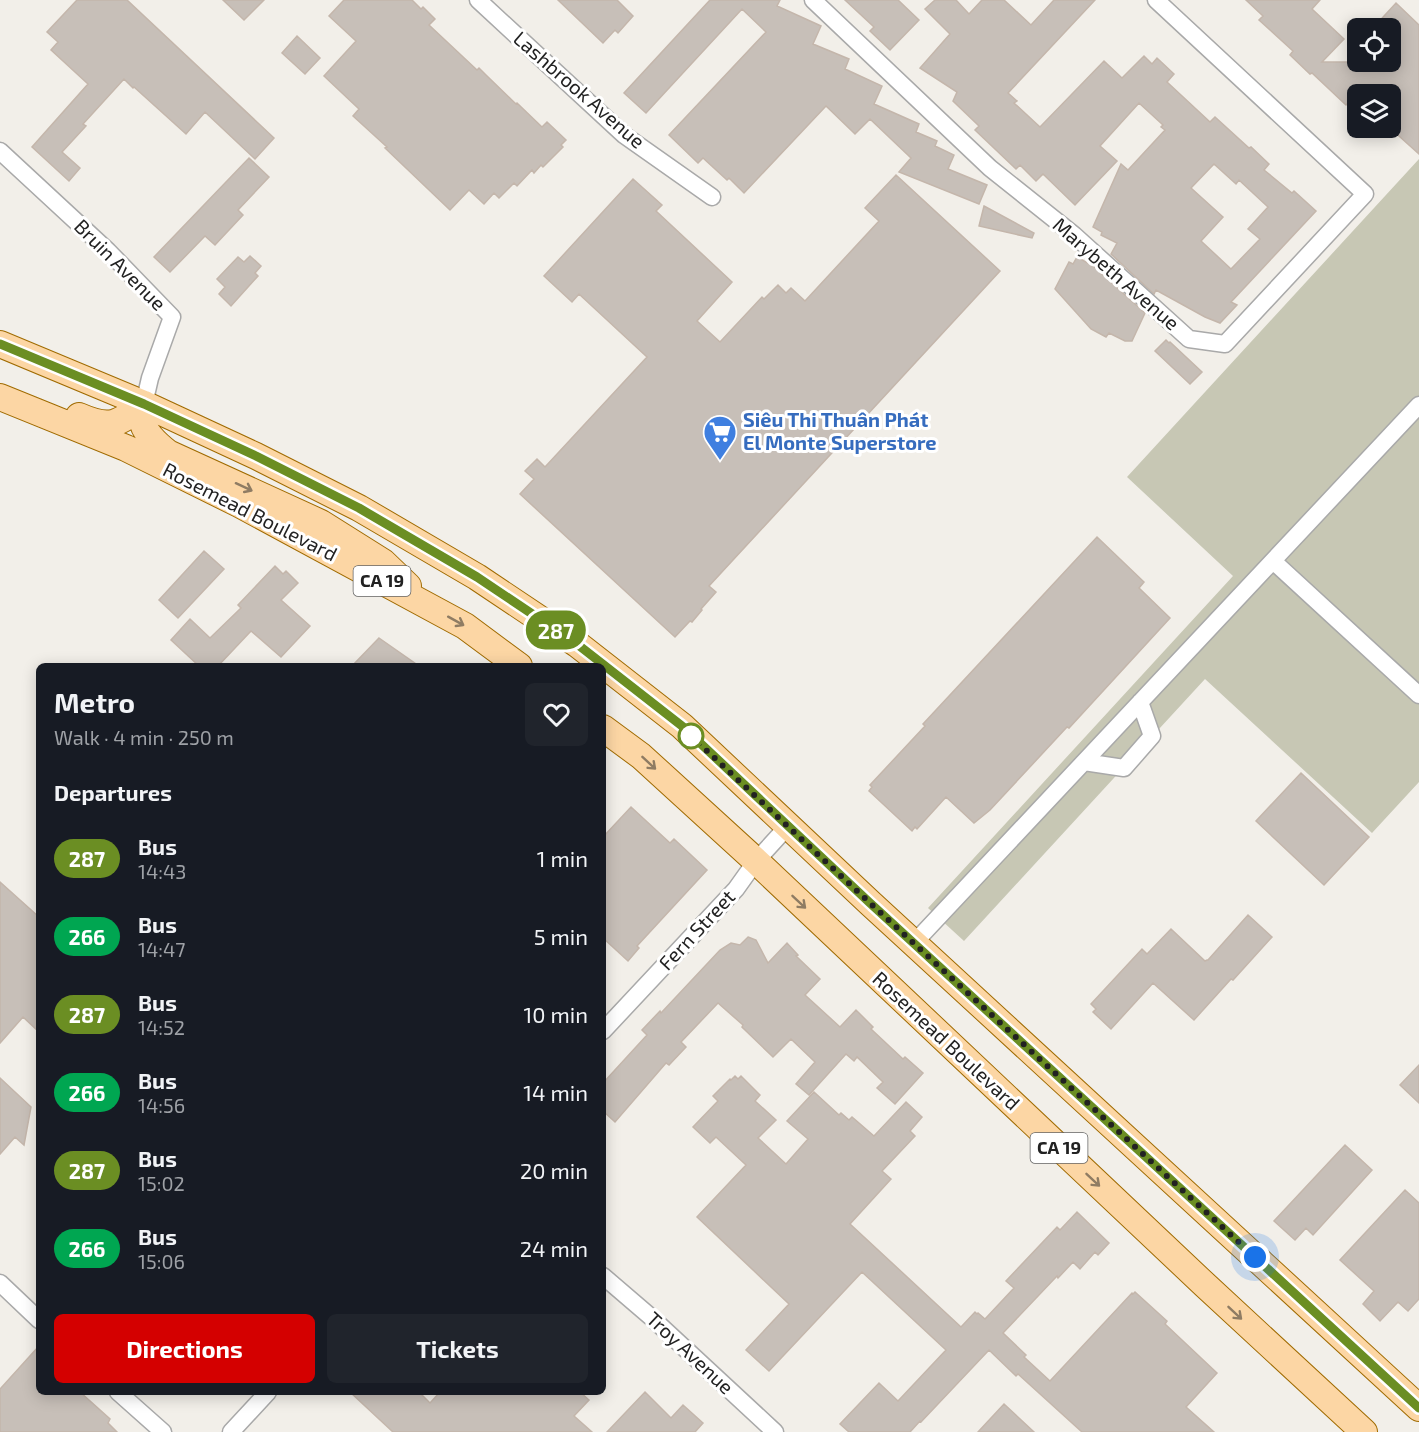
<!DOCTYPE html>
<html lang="en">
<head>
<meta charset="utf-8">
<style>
	body { margin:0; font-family:"Exo 2",sans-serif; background:#20242c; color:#f1f3f6; height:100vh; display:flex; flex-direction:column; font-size:22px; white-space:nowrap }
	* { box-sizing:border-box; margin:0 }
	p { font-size:20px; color:#9ea1a6 }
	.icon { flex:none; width:33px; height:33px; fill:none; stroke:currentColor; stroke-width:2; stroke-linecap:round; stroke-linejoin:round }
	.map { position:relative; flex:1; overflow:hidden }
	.drawer { position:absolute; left:36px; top:663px; width:570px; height:732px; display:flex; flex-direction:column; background:#171b24; border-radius:9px; box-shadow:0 3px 15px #0003 }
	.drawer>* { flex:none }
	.badge { padding:0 12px; border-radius:20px; font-size:21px; line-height:39px }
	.tools { position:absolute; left:1347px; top:18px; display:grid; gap:12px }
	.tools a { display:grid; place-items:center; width:54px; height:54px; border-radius:9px; background:#171b24; box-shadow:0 3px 15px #0003; font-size:30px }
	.you { position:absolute; width:30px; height:30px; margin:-15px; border:4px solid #fff; border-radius:50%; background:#1a73e8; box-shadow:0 0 0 9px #1a73e833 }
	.map>.badge { position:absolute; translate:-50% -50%; box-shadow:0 0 0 3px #fff }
	h2 { padding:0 18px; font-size:22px; line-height:54px }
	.round { display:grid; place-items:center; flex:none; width:63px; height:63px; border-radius:9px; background:#20242c }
	.summary { display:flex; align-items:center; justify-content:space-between; height:102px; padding:0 18px }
	h1 { font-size:28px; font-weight:700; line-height:45px }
	.primary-button { display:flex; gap:12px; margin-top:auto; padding:12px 18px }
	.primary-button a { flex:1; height:69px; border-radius:9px; background:#d40000; color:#fff; font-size:24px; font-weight:700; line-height:69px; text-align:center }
	.primary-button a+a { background:#20242c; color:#f1f3f6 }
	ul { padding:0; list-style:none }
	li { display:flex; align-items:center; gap:18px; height:78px; padding:0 18px }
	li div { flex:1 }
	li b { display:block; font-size:22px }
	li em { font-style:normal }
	li .badge { min-width:66px; font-weight:700; text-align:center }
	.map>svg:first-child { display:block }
	.construction { fill:#c7c7b4 }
	.building { fill:#c7bfb8; stroke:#c4b6ab; stroke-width:1.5; fill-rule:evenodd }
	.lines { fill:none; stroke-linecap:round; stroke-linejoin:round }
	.minor-casing { stroke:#a9a9a9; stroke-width:19 }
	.primary-casing { stroke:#a06b00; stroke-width:28 }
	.minor { stroke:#fff; stroke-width:16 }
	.primary { stroke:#fcd6a4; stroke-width:26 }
	.oneway { stroke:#8f7c63 }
	.line-casing { stroke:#fff; stroke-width:14 }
	.line { stroke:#6b8e23; stroke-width:9 }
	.walk { stroke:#222; stroke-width:6; stroke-dasharray:0 10.8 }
	.stop-dot { fill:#fff; stroke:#6b8e23; stroke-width:3 }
	.labels { text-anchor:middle; stroke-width:6; stroke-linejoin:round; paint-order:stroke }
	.shield { fill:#fff; stroke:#646464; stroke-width:1.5 }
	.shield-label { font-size:18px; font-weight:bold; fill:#222 }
	.street-label { font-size:20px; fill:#222; stroke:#fff }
	.shop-label { font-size:20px; font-weight:bold; fill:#366cbe; stroke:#fff; text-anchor:start }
</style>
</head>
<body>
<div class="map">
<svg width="1419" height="1432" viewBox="0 0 1419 1432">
	<rect width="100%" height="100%" fill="#f2efe9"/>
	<path class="construction" d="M1419 159V782L1372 833 1205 679 964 941 928 908 1233 576 1127 477Z"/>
	<path class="building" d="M77 0H127L274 138 255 159 205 112 186 134 134 87 133 88 124 79 83 124 86 126 62 152 80 168 69 181 32 147 88 84 51 50 58 42 47 32Z
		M223 0H264L244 20Z
		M344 0H412L421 9 423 7 435 19 429 25 477 70 479 68 486 75 516 104 517 103 542 127 547 122 566 140 561 145 563 147 543 167 541 165 534 173 532 170 517 186 514 183 499 198 494 193 484 204 469 190 450 210 385 148 387 147 353 116 359 109 324 76 356 41 329 16Z
		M558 0H617L633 16 618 33 615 30 603 43Z
		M710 0H780L777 6 821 26 813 44 849 59 845 69 882 86 874 104 919 124 916 132 937 141 935 146 954 155 948 169 987 185 979 204 899 172 911 158 870 119 855 134 826 106 744 193 729 178 727 180 703 158 698 163 669 135 766 32 742 9 646 113 624 93Z
		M845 0H898L919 20 890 50 870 31 874 27Z
		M935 0H956L969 14 982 0H1004L1031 25 1054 0H1095L1008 93 1017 101 1014 103 1040 127 1104 61 1122 78 1144 56 1152 64 1157 58 1174 74 1167 82 1210 122 1215 117 1249 148 1251 147 1269 164 1264 170 1292 193 1294 191 1316 211 1231 302 1237 305 1220 323 1205 317 1156 290 1154 294 1111 254 1117 243 1101 235 1102 232 1093 227 1121 164 1128 170 1165 130 1161 127 1163 125 1139 103 1100 146 1117 161 1075 205 1043 174 1036 181 1020 165 1016 169 975 130 979 126 953 101 957 92 920 68 950 34 925 9ZM1214 164 1236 184 1239 180 1268 207 1248 229 1260 239 1231 269 1201 241 1223 217 1191 188Z
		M1246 0H1320L1312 9 1344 39 1322 62H1390V28H1373L1396 3 1419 25V154L1390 128V94H1356L1346 105 1312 73 1310 74 1290 55 1293 51 1259 20 1263 16Z
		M297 36 320 58 305 74 282 53Z
		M249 158 269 177 238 210 243 215 215 245 205 236 170 272 154 257Z
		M896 175 1000 271 709 586 716 592 701 609 702 610 692 622 690 621 675 637 520 494 534 479 525 471 537 459 545 467 647 357 579 294 572 302 544 276 633 179 662 205 656 211 732 282 697 321 720 342 762 297 764 299 778 285 786 293 791 288 805 301 879 221 865 208Z
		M984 206 1034 233 1032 238 979 226Z
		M250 256 261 266 255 273 258 276 231 306 219 294 225 287 217 279 238 257 244 262Z
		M1077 257 1093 266 1145 313 1132 341H1125L1109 333 1106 337 1091 329 1055 289 1069 262 1073 264Z
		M1166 340 1169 343 1170 342 1202 372 1190 384 1155 351Z
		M1097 537 1144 582 1139 588 1170 618 1069 728 1067 727 990 810 974 823 946 797 917 829 915 827 912 831 869 791 872 787 870 785 925 726 923 724Z
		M204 551 224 569 178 618 159 600Z
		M275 566 283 574 286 571 298 583 281 600 310 626 281 657 251 631 218 666H199L171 640 190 619 210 638 241 608 238 605Z
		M379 638 419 666H352Z
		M1301 773 1369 837 1324 885 1256 821Z
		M631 807 670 843 674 839 707 870 637 946 639 948 628 961 603 938V837Z
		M0 882 39 917V1032L23 1017 0 1043Z
		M1248 915 1272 937 1233 980 1231 979 1194 1020 1153 983 1111 1029 1093 1012 1096 1009 1091 1004 1142 949 1147 954 1171 929 1205 961 1207 960H1208Z
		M748 937 756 940 768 963 787 943 798 955 796 956 820 979 805 995 840 1027 856 1010 873 1027 871 1029 903 1059 905 1057 923 1073 895 1104 877 1088 883 1082 857 1057 854 1061 846 1054 809 1095 796 1084 815 1062 791 1039 773 1057 742 1027 743 1025 718 1003 681 1042 686 1047 669 1065 666 1063 615 1122 603 1111V1083L647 1035 642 1030 660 1011 661 1013 720 950 731 943 740 945Z
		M1419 1065V1103L1400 1085Z
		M735 1076 738 1079 741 1076 760 1095 755 1101 776 1120 758 1138 786 1164 808 1139 787 1121 814 1092 839 1115 841 1113 849 1120 852 1117 874 1136 906 1102 922 1117 910 1131 915 1136 882 1171 891 1179 850 1224 961 1327 975 1312 977 1314 978 1313 985 1319 1014 1288 1006 1281 1057 1227 1060 1230 1077 1212 1109 1243 1098 1255 1095 1252 1080 1269 1073 1262 1058 1278 1057 1276 1003 1333 1026 1355 1024 1357 1050 1381 1132 1293 1133 1294 1135 1292 1167 1321 1165 1324 1217 1373 1186 1407 1214 1432H1082L1018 1374 1016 1376 989 1350 921 1422 920 1421 910 1432H849L840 1424 879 1383 898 1401 946 1350 862 1272 769 1371 746 1350 789 1304 697 1217 746 1165 716 1137 710 1143 693 1127 718 1101 713 1096 730 1079 731 1080Z
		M0 1078 31 1107 24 1145 15 1137 0 1154Z
		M1345 1145 1372 1170 1313 1235 1306 1228 1295 1240 1274 1221Z
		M1405 1190 1419 1203V1299L1408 1311 1398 1302 1380 1321 1363 1304 1374 1291 1340 1260Z
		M39 1346V1392H80L110 1419 108 1423 117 1432H0V1389Z
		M350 1392H419L430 1403 440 1392H580L589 1400 574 1416 592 1432H393Z
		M645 1392 671 1418 683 1405 703 1423 695 1432H607Z
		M1004 1404 1034 1432H978Z"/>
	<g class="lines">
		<defs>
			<path id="minor" d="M478 0 624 135 712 197
				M813 0 990 168 1074 235 1189 339 1225 344 1365 194 1156 0
				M0 151 108 251 172 317 150 378 144 404
				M1273 561 1419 695
				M1084 762 1124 768 1152 736 1140 702
				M914 943 1419 405
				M603 1031 736 889 756 861 788 826
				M603 1276 652 1318 775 1432
				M0 1283 39 1320
				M118 1392 163 1432
				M231 1432 268 1392"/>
			<path id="primary" d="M0 344 144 404 256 456 359 508 477 577 577 644 682 726 870 903 1419 1408
				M0 397 126 448 239 504 465 626 519 666
				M144 404C143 409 141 414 142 419 143 432 158 445 168 453L321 523 383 562 408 586
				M79 416C111 430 118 424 144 404
				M603 728 641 756 756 861 1205 1285 1364 1432"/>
		</defs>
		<use href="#minor" class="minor-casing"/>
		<use href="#primary" class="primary-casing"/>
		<use href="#minor" class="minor"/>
		<use href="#primary" class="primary"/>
	</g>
	<defs><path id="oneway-shaft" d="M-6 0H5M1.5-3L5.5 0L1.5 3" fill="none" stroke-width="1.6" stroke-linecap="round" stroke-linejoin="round" transform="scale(1.5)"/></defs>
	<g class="oneway">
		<use href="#oneway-shaft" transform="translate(244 487) rotate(25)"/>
		<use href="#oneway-shaft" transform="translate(456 621) rotate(29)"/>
		<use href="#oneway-shaft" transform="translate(649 763) rotate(43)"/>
		<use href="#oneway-shaft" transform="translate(799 902) rotate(43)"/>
		<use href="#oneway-shaft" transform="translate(1093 1180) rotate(43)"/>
		<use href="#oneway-shaft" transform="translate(1235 1313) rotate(43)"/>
	</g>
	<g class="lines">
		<defs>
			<path id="line" d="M0 344 144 404 256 456 359 508 477 577 577 644 682 726 870 903 1419 1408"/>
		</defs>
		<use href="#line" class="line-casing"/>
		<use href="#line" class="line"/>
		<path class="walk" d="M691 736 870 903 1255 1257"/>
	</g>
	<defs>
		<symbol id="supermarket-pin" viewBox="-11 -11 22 30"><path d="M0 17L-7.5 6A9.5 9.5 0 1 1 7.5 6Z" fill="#3f7fe0" stroke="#fff"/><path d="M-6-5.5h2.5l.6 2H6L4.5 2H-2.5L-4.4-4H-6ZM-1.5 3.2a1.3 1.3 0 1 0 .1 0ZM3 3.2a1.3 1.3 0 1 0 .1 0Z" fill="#fff"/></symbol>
	</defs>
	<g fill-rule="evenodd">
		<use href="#supermarket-pin" x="701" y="413" width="38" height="52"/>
	</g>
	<circle class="stop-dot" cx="691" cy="736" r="12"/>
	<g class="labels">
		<g class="shield">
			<rect x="353.5" y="566" width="57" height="30" rx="4.5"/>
			<rect x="1030.5" y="1133" width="57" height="30" rx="4.5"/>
		</g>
		<g class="shield-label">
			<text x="382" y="587">CA 19</text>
			<text x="1059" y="1154">CA 19</text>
		</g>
		<g class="street-label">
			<text transform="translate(579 90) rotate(41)" y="7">Lashbrook Avenue</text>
			<text transform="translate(120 265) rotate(45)" y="7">Bruin Avenue</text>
			<text transform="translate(1116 274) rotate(41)" y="7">Marybeth Avenue</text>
			<text transform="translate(250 512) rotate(27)" y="7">Rosemead Boulevard</text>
			<text transform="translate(697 930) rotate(-47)" y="7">Fern Street</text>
			<text transform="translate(946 1041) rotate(43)" y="7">Rosemead Boulevard</text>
			<text transform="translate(690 1353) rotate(43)" y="7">Troy Avenue</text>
		</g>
		<g class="shop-label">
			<text x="743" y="427">Siêu Thi Thuân Phát<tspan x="743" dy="23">El Monte Superstore</tspan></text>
		</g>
	</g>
</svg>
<div class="tools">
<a><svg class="icon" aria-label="locate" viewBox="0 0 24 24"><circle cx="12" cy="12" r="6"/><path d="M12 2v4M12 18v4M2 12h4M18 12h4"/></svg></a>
<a><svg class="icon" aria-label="layers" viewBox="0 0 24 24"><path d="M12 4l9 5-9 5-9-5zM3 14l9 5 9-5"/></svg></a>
</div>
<div class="you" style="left:1255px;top:1257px"></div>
<b class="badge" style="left:556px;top:630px;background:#6b8e23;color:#fff">287</b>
<section class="drawer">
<div class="summary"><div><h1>Metro</h1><p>Walk · 4 min · 250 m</p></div><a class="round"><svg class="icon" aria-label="heart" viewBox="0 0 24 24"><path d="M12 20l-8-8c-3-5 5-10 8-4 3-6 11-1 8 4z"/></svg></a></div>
<h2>Departures</h2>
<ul>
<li><span class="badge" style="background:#6b8e23;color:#fff">287</span><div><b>Bus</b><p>14:43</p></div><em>1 min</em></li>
<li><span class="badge" style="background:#00a651;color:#fff">266</span><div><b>Bus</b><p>14:47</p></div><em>5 min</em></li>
<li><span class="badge" style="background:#6b8e23;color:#fff">287</span><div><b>Bus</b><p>14:52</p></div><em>10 min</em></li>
<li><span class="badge" style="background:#00a651;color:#fff">266</span><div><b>Bus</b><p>14:56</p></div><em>14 min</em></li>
<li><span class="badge" style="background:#6b8e23;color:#fff">287</span><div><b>Bus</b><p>15:02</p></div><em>20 min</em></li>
<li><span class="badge" style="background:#00a651;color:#fff">266</span><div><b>Bus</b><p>15:06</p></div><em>24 min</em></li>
</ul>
<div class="primary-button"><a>Directions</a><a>Tickets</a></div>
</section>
</div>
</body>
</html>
